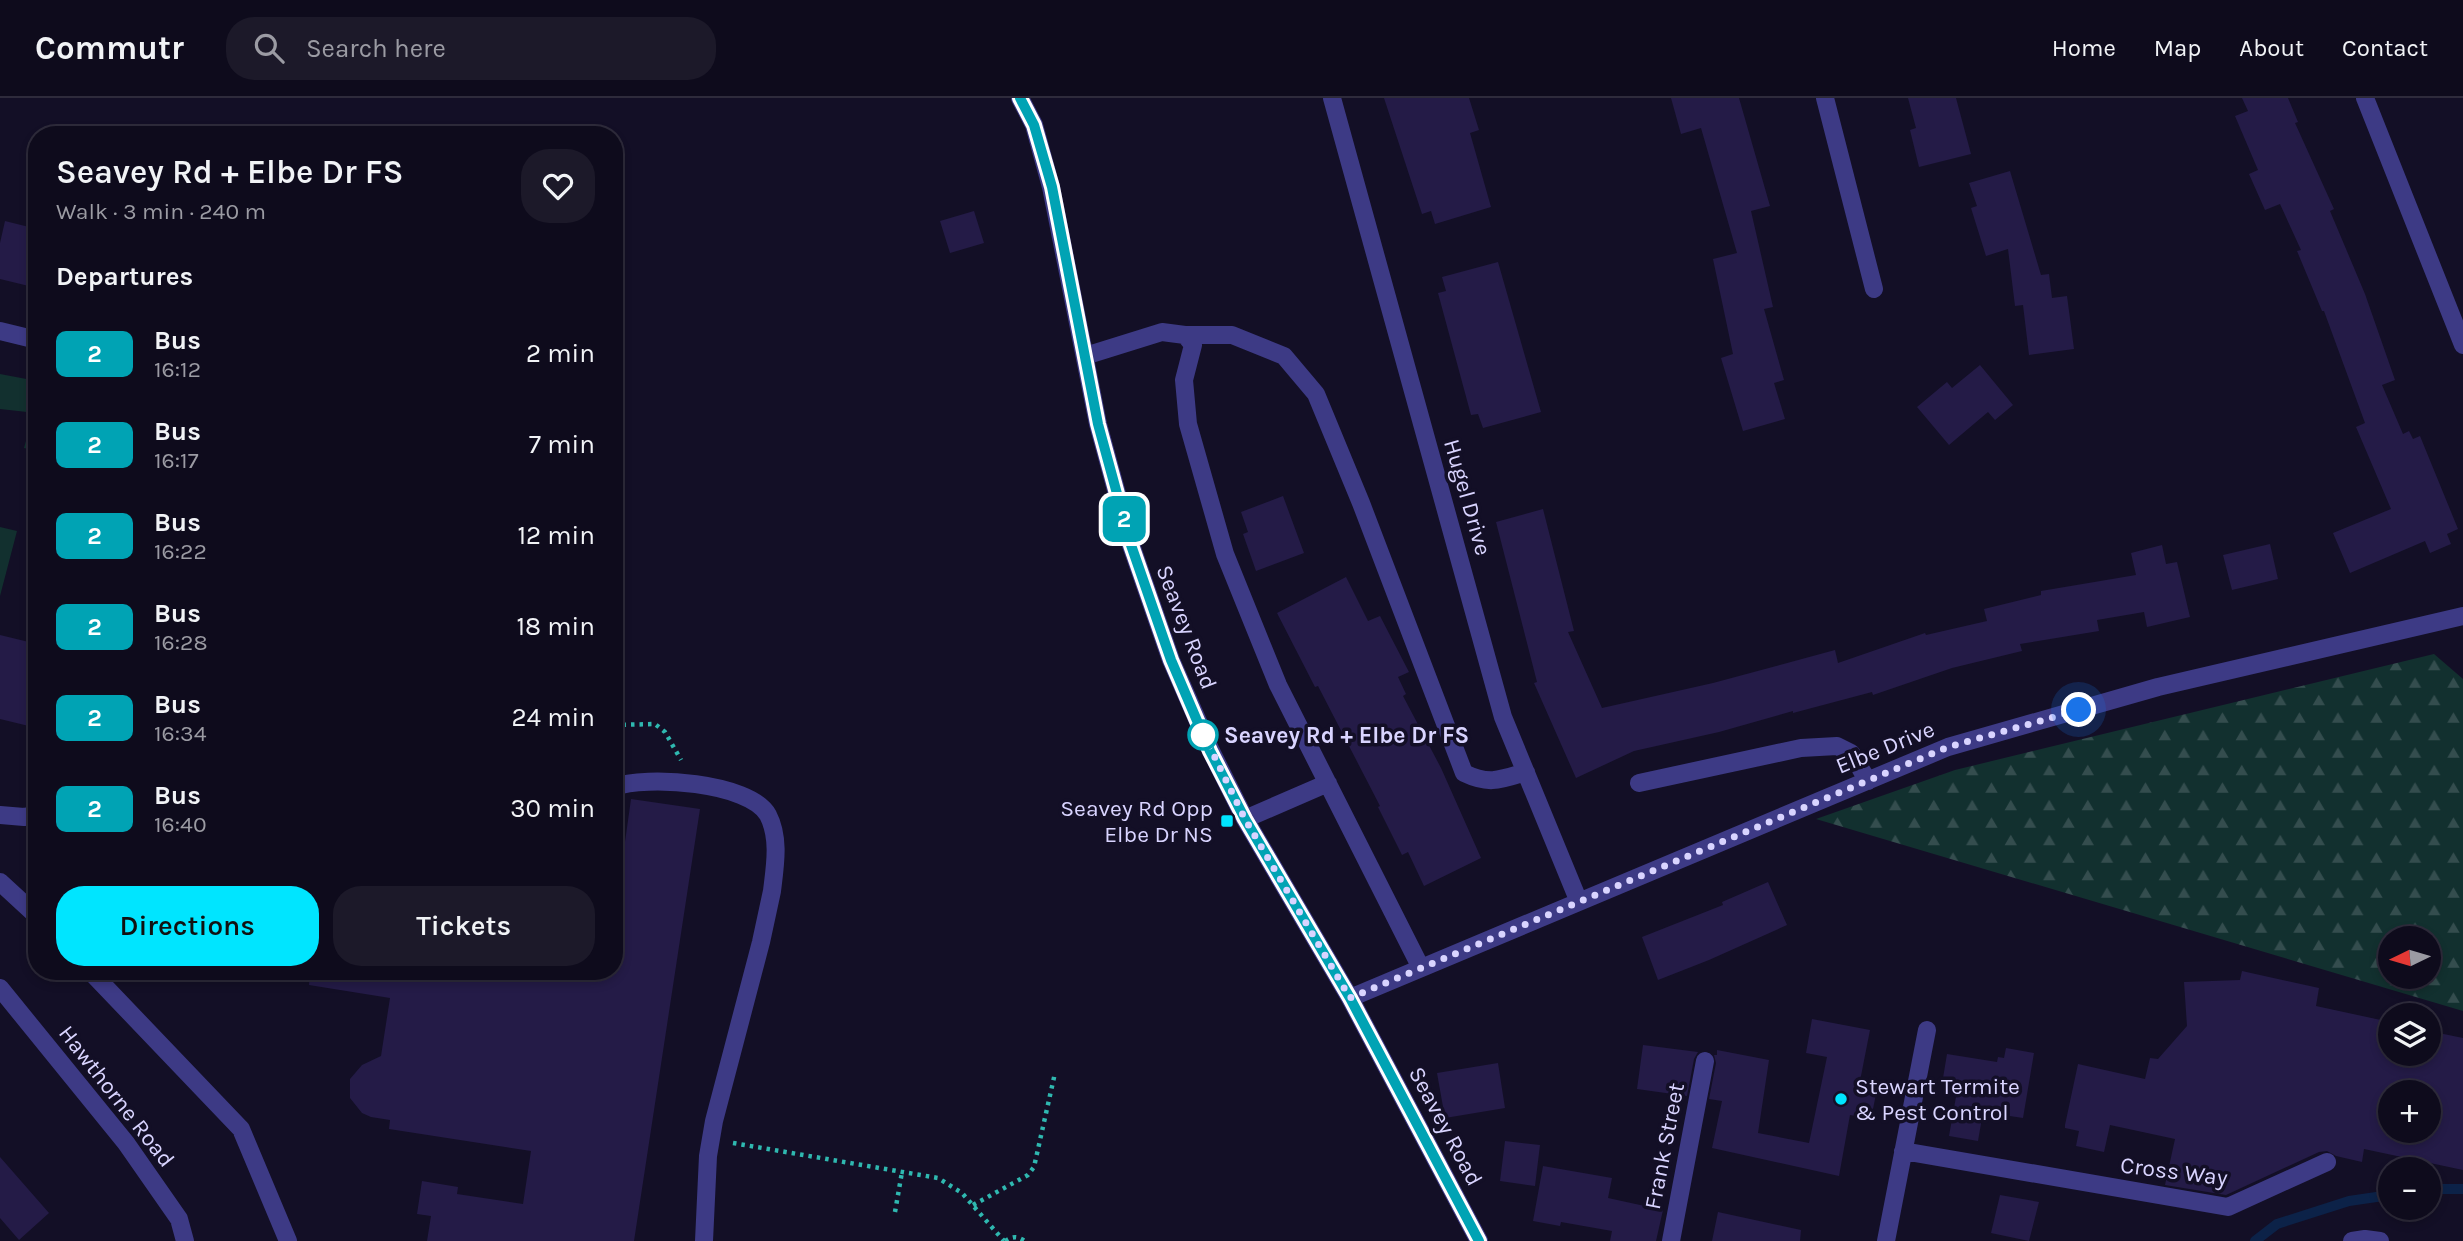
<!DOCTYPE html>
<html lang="en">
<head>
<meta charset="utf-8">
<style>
	body { margin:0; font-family:Karla,sans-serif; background:#1c1929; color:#f1f3f6; height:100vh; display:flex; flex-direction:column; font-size:26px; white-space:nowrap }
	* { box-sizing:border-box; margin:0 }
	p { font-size:23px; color:#9b9ba3 }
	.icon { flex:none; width:38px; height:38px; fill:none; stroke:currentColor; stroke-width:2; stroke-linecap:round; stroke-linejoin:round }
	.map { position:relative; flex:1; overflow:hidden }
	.details { position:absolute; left:28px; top:28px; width:595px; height:854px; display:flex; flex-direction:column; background:#0e0b1c; border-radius:28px; box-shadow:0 4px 10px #0003,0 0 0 2px #2e2b3b }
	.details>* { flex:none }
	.badge { padding:0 14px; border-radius:10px; font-size:24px; line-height:46px }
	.needle { width:46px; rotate:265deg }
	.fabs { position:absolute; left:2378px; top:828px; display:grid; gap:14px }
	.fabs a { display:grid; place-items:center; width:63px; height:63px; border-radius:50%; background:#0e0b1c; box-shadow:0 4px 10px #0003,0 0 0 2px #2e2b3b; font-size:35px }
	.you { position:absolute; width:35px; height:35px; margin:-18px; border:5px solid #fff; border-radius:50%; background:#1a73e8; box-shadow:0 0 0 10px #1a73e833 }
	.map>.badge { position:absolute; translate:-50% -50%; box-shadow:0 0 0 4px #fff }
	h2 { padding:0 28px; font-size:26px; line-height:63px }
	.round { display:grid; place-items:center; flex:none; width:74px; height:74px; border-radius:28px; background:#1c1929 }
	.head { display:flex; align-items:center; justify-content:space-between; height:119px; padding:0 28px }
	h1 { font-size:33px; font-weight:600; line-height:52px }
	.primary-button { display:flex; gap:14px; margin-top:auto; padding:14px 28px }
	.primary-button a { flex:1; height:80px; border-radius:28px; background:#00e5ff; color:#111; font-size:28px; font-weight:600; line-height:80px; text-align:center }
	.primary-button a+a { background:#1c1929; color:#f1f3f6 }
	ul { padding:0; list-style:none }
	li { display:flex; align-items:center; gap:21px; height:91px; padding:0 28px }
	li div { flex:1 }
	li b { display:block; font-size:26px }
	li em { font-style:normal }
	li .badge { min-width:77px; font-weight:700; text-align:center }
	header { display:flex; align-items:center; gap:42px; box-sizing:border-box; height:98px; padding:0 35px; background:#0e0b1c; border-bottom:2px solid #2e2b3b }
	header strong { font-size:33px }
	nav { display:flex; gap:38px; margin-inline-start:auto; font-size:24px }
	.search { width:490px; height:63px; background:#1c1929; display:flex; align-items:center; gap:18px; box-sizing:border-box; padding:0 24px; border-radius:28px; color:#9b9ba3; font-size:26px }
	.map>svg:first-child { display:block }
	.forest { fill:url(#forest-firs); fill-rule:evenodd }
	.cemetery { fill:url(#cemetery-stones) }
	.park { fill:#12302f }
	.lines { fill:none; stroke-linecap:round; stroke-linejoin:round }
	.stream { stroke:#0c2248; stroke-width:10 }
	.building { fill:#241b47; fill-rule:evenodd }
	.path { stroke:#2fb8b0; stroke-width:4.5; stroke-dasharray:3.5 5; stroke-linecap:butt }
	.minor { stroke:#3d3a85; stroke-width:18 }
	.line-casing { stroke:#fff; stroke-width:16 }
	.line { stroke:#00a3b4; stroke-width:10 }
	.walk { stroke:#d9d4ff; stroke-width:7; stroke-dasharray:0 12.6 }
	.stop-dot { fill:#fff; stroke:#00a3b4; stroke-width:3.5 }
	.poi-dot { fill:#00e5ff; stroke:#130f26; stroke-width:2.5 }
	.labels { text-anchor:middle; stroke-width:7; stroke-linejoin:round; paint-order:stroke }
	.street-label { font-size:23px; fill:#d9d4ff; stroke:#130f26 }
	.stop-label { font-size:23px; font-weight:bold; fill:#d9d4ff; stroke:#130f26; text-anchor:start }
	.poi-label { font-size:23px; fill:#d9d4ff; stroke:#130f26; text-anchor:end }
</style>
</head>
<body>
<header>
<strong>Commutr</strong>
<div class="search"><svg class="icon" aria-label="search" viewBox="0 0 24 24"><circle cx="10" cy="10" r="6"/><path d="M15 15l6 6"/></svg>Search here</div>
<nav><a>Home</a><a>Map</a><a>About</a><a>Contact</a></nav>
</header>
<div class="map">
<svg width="2463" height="1143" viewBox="0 0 2463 1143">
	<defs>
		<pattern id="forest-firs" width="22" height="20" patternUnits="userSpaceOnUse" patternTransform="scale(1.75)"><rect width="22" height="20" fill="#12302f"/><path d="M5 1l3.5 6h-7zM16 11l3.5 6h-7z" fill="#344d4e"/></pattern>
		<pattern id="cemetery-stones" width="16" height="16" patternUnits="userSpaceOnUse" patternTransform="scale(1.75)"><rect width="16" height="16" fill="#12302f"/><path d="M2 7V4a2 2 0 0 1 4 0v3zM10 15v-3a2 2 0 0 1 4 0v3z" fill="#344d4e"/></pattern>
	</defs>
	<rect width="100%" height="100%" fill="#130f26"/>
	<path class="forest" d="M2434 556 2463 581V913L1816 721 1955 672ZM2390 840H2429V878H2390Z"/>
	<path class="cemetery" d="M614 337H621L625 619 620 639 614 641Z"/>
	<path class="park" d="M0 276 37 283V353L24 350 32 321 27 314 0 311Z
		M0 429 17 433 0 498Z"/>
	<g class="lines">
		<path class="stream" d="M2429 1091H2463
			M2255 1143 2277 1126 2349 1103 2390 1097"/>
	</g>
	<path class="building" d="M1384 0H1469L1479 32 1470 35 1491 109 1435 126 1431 113 1422 116Z
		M1671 0H1739L1770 108 1751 113 1773 209 1764 211 1784 282 1774 285 1785 321 1743 333 1721 260 1733 256 1713 161 1737 155 1701 30 1681 36Z
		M1908 0H1956L1971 56 1919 69 1910 32 1916 30Z
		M2242 0H2288L2298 24 2295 25 2334 111 2330 113 2365 196 2395 282 2382 287 2403 336 2409 333 2413 341 2420 338 2458 431 2447 436 2451 446 2430 455 2425 443 2350 475 2333 435 2391 411 2356 329 2365 325 2324 213H2322L2297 153 2301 152 2280 106 2265 112 2249 76 2258 72 2235 18 2248 13Z
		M2010 73 2041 177 2049 176 2052 200 2067 198 2074 251 2029 257 2023 207 2015 208 2008 151 1986 158 1971 110 1977 108 1969 85Z
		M974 113 984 145 950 155 940 123Z
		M5 123 37 131V190L0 181V145Z
		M1498 164 1541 314 1483 330 1478 316 1471 317 1438 195 1446 193 1442 179Z
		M1980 267 2013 307 1995 322 1988 314 1949 347 1917 309 1947 284 1952 290Z
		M1283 398 1304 455 1256 473 1243 436 1248 434 1241 414Z
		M1543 411 1574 533 1568 534 1602 610 1713 585 1835 552 1838 565 1925 535 1926 537 1987 523 1984 511 2041 497V493L2136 477 2131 455 2162 447 2166 466 2177 464 2190 519 2147 529 2144 514 2097 522 2099 533 2020 546 2022 553 1952 570 1873 597 1872 594 1793 615V613L1719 634 1634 653 1576 680 1534 585 1537 584 1496 424Z
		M2270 446 2278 481 2232 492 2223 457Z
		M1346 479 1368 523 1380 518 1409 574 1398 579 1406 596 1403 598 1441 670 1481 760 1424 788 1408 754 1402 757 1378 709 1380 708 1318 588 1315 589 1277 515Z
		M0 537 37 546V630L0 621Z
		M631 701 700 711 634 1143H427L431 1118 417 1116 422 1083 458 1089 457 1096 523 1106 531 1053 389 1031 390 1022 371 1019 362 1015 350 1000V981L362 967 381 958 390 900 309 887 310 873H614V742L625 744Z
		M1768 784 1787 827 1709 862 1658 882 1642 839 1723 807 1722 804Z
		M2242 873 2319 890 2316 908 2390 924V956H2429V933L2463 940V1072L2364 1051 2362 1064 2336 1058 2327 1053 2319 1054 2226 1097 2165 1087 2175 1041 2110 1027 2104 1054 2076 1048 2079 1033 2065 1030V1027L2078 966 2145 981 2150 960 2158 961 2187 928 2184 884 2240 882ZM2390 994H2429V1032H2390Z
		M1812 921 1870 932 1860 983 1878 986 1871 1021 1850 1017 1839 1078 1712 1050 1722 1003 1709 1001 1716 965 1714 957H1717V952L1769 962 1758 1035 1809 1045 1827 959 1806 955Z
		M1643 947 1698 954 1694 961 1687 998 1637 991Z
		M2006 950 2034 955 2023 1020 1983 1014 1978 1043 1949 1038 1959 982 1943 980 1947 956 1997 964 1998 959 2004 960Z
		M1498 965 1505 1010 1445 1020 1437 975Z
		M1505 1043 1540 1047 1535 1088 1500 1083Z
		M0 1059 49 1115 19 1142 0 1120Z
		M1543 1068 1612 1080 1608 1100 1663 1112 1656 1143H1610L1612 1133 1561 1124 1560 1128 1533 1123Z
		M2000 1097 2039 1104 2029 1143 1991 1135Z
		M1718 1114 1801 1132 1800 1143H1712Z"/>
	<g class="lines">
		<path class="path" d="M614 361H619
			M614 627 655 626 665 634 681 662
			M733 1045 938 1080 962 1095 1004 1143
			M973 1107 1028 1077 1034 1069 1055 975
			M895 1114 902 1074
			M1005 1143C1013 1138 1017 1138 1025 1143"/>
		<path class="minor" d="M1020 0 1034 27 1051 89 1098 326 1131 447 1171 562 1211 653 1245 721 1350 900 1479 1143
			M1332 0 1503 619 1579 804
			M1825 0 1874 191
			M2365 0 2463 247
			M0 233 37 242
			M1185 237H1232L1284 258 1316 296 1361 405 1464 675C1489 687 1500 682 1526 674
			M1085 258 1162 234 1185 237 1193 247 1184 282 1188 326 1225 456 1278 587 1421 870
			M1639 685 1801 650 1837 648 1851 655 1868 683
			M614 689C645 677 750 684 768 717 780 740 775 768 772 793L761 844 714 1023 708 1058 704 1143
			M0 717 24 719 37 717
			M1245 721 1328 685
			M0 784 37 818
			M90 873 241 1031 288 1143
			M0 890 126 1045 179 1121 185 1143
			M1350 900 1948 649 2158 589 2463 518
			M1903 1053 2228 1109 2327 1064
			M1671 1143 1705 963
			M1886 1143 1927 932
			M2352 1143 2365 1141 2380 1143"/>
	</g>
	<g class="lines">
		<defs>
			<path id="line" d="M1020 0 1034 27 1052 89 1098 326 1131 447 1171 562 1210 653 1245 721 1350 900 1479 1143"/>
		</defs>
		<use href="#line" class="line-casing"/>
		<use href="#line" class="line"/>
		<path class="walk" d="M1203 637 1201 631 1245 721 1350 900 1948 649 2079 612"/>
	</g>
	<circle class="stop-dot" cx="1203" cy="637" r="14"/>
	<g class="poi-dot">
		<rect x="1220" y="716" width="14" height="14" rx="3.5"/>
		<circle cx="1841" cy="1001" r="7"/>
	</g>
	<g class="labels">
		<g class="street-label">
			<text transform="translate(1468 399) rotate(74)" y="8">Hugel Drive</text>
			<text transform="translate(1187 529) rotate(69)" y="8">Seavey Road</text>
			<text transform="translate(1885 649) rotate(-22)" y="8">Elbe Drive</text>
			<text transform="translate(117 998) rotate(52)" y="8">Hawthorne Road</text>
			<text transform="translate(1446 1028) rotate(62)" y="8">Seavey Road</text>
			<text transform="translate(1664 1048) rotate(-79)" y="8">Frank Street</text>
			<text transform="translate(2174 1073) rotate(7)" y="8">Cross Way</text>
		</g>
		<g class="stop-label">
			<text x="1224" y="645">Seavey Rd + Elbe Dr FS</text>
		</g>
		<g class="poi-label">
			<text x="1213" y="718">Seavey Rd Opp<tspan x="1213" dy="26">Elbe Dr NS</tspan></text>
			<text x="1855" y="996" text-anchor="start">Stewart Termite<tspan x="1855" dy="26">&amp; Pest Control</tspan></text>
		</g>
	</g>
</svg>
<div class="fabs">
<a><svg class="needle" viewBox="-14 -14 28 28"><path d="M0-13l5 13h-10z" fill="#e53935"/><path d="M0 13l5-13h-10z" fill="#9b9ba3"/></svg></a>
<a><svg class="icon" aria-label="layers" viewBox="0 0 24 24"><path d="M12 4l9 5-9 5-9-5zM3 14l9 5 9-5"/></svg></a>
<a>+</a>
<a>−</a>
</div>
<div class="you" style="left:2079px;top:612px"></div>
<b class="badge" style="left:1124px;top:421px;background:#00a3b4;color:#fff">2</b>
<section class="details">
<div class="head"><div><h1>Seavey Rd + Elbe Dr FS</h1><p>Walk · 3 min · 240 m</p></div><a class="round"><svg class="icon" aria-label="heart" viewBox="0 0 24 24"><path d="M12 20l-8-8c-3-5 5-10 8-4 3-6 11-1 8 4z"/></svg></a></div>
<h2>Departures</h2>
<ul>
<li><span class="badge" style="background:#00a3b4;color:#fff">2</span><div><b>Bus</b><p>16:12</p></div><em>2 min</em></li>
<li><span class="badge" style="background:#00a3b4;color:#fff">2</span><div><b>Bus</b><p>16:17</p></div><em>7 min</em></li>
<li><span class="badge" style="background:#00a3b4;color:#fff">2</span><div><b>Bus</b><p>16:22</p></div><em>12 min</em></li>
<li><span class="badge" style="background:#00a3b4;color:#fff">2</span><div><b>Bus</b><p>16:28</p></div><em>18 min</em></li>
<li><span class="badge" style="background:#00a3b4;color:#fff">2</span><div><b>Bus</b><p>16:34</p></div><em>24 min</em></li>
<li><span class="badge" style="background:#00a3b4;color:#fff">2</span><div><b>Bus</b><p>16:40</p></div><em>30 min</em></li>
</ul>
<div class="primary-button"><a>Directions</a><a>Tickets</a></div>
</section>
</div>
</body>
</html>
